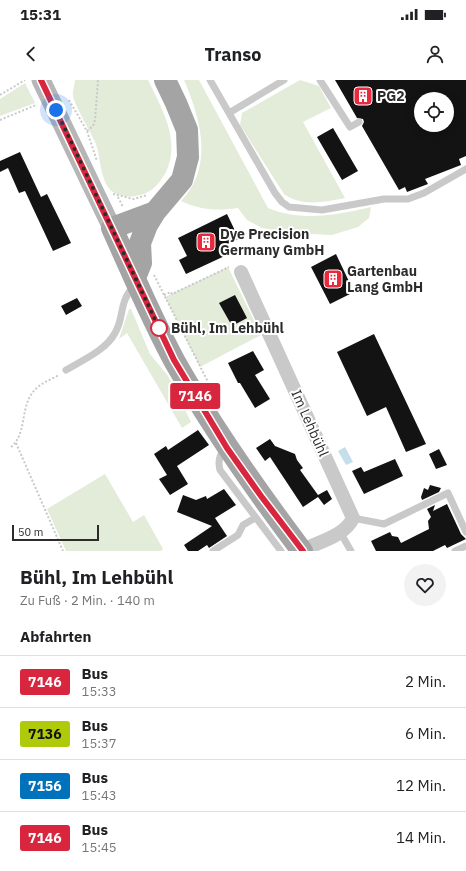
<!DOCTYPE html>
<html lang="de">
<head>
<meta charset="utf-8">
<style>
	body { margin:0; font-family:"IBM Plex Sans",sans-serif; background:#f2f2f2; color:#202124; height:100vh; display:flex; flex-direction:column; font-size:15px; white-space:nowrap }
	* { box-sizing:border-box; margin:0 }
	p { font-size:13px; color:#757577 }
	.icon { flex:none; width:22px; height:22px; fill:none; stroke:currentColor; stroke-width:2; stroke-linecap:round; stroke-linejoin:round }
	.map { position:relative; height:471px; overflow:hidden }
	.details { display:flex; flex-direction:column; background:#fff; flex:1 }
	.details>* { flex:none }
	.badge { padding:0 8px; border-radius:3px; font-size:14px; line-height:26px }
	.tools { position:absolute; left:414px; top:12px; display:grid; gap:8px }
	.tools a { display:grid; place-items:center; width:40px; height:40px; border-radius:50%; background:#fff; box-shadow:0 2px 10px #0003; font-size:20px }
	.scale { position:absolute; left:12px; bottom:10px; width:87px; box-sizing:border-box; padding-left:4px; border:2px solid #2c2c2c; border-top:0; font-size:11px; line-height:14px; white-space:nowrap; color:#2c2c2c; -webkit-text-stroke:3px #fff; paint-order:stroke }
	.you { position:absolute; width:20px; height:20px; margin:-10px; border:3px solid #fff; border-radius:50%; background:#1a73e8; box-shadow:0 0 0 6px #1a73e833 }
	.map>.badge { position:absolute; translate:-50% -50%; box-shadow:0 0 0 2px #fff }
	h2 { padding:0 20px; font-size:15px; line-height:36px }
	.round { display:grid; place-items:center; flex:none; width:42px; height:42px; border-radius:21px; background:#f2f2f2 }
	.overview { display:flex; align-items:center; justify-content:space-between; height:68px; padding:0 20px }
	h1 { font-size:19px; font-weight:700; line-height:30px }
	ul { padding:0; list-style:none }
	li { display:flex; align-items:center; gap:12px; height:52px; padding:0 20px; border-top:1px solid #e0e0e0 }
	li div { flex:1 }
	li b { display:block; font-size:15px }
	li em { font-style:normal }
	li .badge { min-width:44px; font-weight:700; text-align:center }
	.status { display:flex; justify-content:space-between; align-items:center; height:28px; padding:0 20px; background:#fff; direction:ltr }
	.status svg { height:11px; fill:currentColor }
	header { display:flex; justify-content:space-between; align-items:center; height:52px; padding:0 20px; background:#fff; font-size:18px; font-weight:700 }
	.map>svg:first-child { display:block }
	.green { fill:#e3ebd9 }
	.water { fill:#c4deeb }
	.building { fill:#131313; fill-rule:evenodd }
	.lines { fill:none; stroke-linecap:round; stroke-linejoin:round }
	.path { stroke:#c9c9c9; stroke-width:2; stroke-dasharray:2 2; stroke-linecap:butt }
	.lane { stroke:#c9c9c9; stroke-width:7 }
	.street { stroke:#c9c9c9; stroke-width:14 }
	.secondary { stroke:#b6b6b6; stroke-width:19 }
	.primary { stroke:#a4a4a4; stroke-width:22 }
	.line-casing { stroke:#fff; stroke-width:9 }
	.line { stroke:#d7263d; stroke-width:6 }
	.walk { stroke:#2c2c2c; stroke-width:4; stroke-dasharray:0 7.2 }
	.stop-dot { fill:#fff; stroke:#d7263d; stroke-width:2 }
	.labels { text-anchor:middle; stroke-width:4; stroke-linejoin:round; paint-order:stroke }
	.poi-label { font-size:14px; font-weight:bold; fill:#2c2c2c; stroke:#fff; text-anchor:start }
	.stop-label { font-size:14px; font-weight:bold; fill:#2c2c2c; stroke:#fff; text-anchor:start }
	.street-label { font-size:14px; fill:#2c2c2c; stroke:#fff }
</style>
</head>
<body>
<div class="status"><b>15:31</b><svg viewBox="0 0 49 12"><path d="M0 12V9h3v3zM5 12V6h3v6zM10 12V3h3v9zM15 12V0h3v12zM26 1h20v11H26zM47 4h2v5h-2z"/></svg></div>
<header><svg class="icon" aria-label="back" viewBox="0 0 24 24"><path d="M15 5l-7 7 7 7"/></svg>Transo<svg class="icon" aria-label="person" viewBox="0 0 24 24"><circle cx="12" cy="8" r="4"/><path d="M4 21q1-7 8-7t8 7"/></svg></header>
<div class="map">
<svg width="466" height="471" viewBox="0 0 466 471">
	<rect width="100%" height="100%" fill="#fff"/>
	<path class="green" d="M75 0H148C162 29 181 60 166 92 161 100 157 107 148 112 138 117 126 118 116 114 100 106 101 79 96 64 92 54 73 23 73 15 72 11 75 5 75 0Z
		M184 0H199L268 128C302 142 336 135 371 127L369 138 358 147 332 155 293 153 262 148 247 140 238 128C217 131 200 130 181 121 214 86 201 40 184 0Z
		M300 0 319 6 331 28 303 42 345 118C325 122 302 127 284 114L240 45 242 33Z
		M25 3 35 23 0 36V19Z
		M228 187 261 255 200 287 165 217Z
		M129 229H131L150 274 168 296 191 342 182 348 127 253 119 259Z
		M105 394 133 442 144 435 163 469 161 471H66L47 429Z"/>
	<path class="water" d="M345 367 353 382 346 385 338 371Z"/>
	<path class="building" d="M335 0H466V76L459 79 461 85 425 99 428 104 407 112 405 107 399 110 362 46 364 42 363 39 357 38ZM421 19H447V45H421Z
		M333 48 358 91 342 100 317 57Z
		M20 72 41 117 47 114 71 163 53 171 25 111 19 113 8 88 0 92V81Z
		M227 134 239 159 225 165 229 174 186 194 179 180 187 176 178 158Z
		M336 174 354 212 330 224 311 187Z
		M235 215 247 238 232 246 219 223Z
		M77 218 82 226 66 235 61 226Z
		M374 254 426 364 406 372 386 327 367 336 337 272Z
		M253 271 264 290 255 295 270 319 255 328 240 303H238L228 283Z
		M198 350 209 365 177 386 188 404 170 415 159 399 167 395 154 374 166 366 168 370Z
		M270 359 275 366 295 374 297 380 303 388 300 390 318 415 327 410 332 419 324 425 318 417 303 427 270 377 265 381 256 368Z
		M439 369 447 385 436 389 429 374Z
		M395 379 403 396 364 414 352 391 361 387 364 392Z
		M430 405 441 408 439 412 422 420 421 417 424 408 428 410Z
		M224 409 236 425 215 438 227 456 209 468 207 465 198 471H188L184 465 212 446 177 432 183 415 196 420 206 416 207 419Z
		M447 424 461 454 466 459 447 468 445 465 433 471H376L371 461 390 452 392 456 398 457 401 463 429 449 428 441 431 437 427 429 435 425 433 431Z"/>
	<g class="lines">
		<path class="path" d="M0 15 25 0
			M69 20 87 51 97 81
			M0 40 36 25
			M87 51 93 46 95 40 98 0
			M113 114 134 119 147 115
			M118 117 123 127
			M154 195 208 302
			M164 215 171 212 172 214 229 187
			M16 363 63 471
			M11 367C27 354 20 328 33 312 39 304 50 300 59 295"/>
		<path class="lane" d="M210 0 275 113 282 122 289 127 322 130 384 119H408L424 113 466 89
			M320 0 350 47 359 42
			M229 33 284 0
			M66 290C83 280 106 270 115 253 125 236 118 223 134 206
			M225 369C219 374 218 383 220 390L281 471
			M353 438 384 444 448 413 466 452
			M340 452 351 471
			M213 471 238 455 243 445 255 438
			M455 471 466 466"/>
		<path class="street" d="M241 192 353 438C345 456 319 462 302 470"/>
		<path class="secondary" d="M41 0 112 148"/>
		<path class="primary" d="M155 132 112 148C132 192 152 240 175 282 213 349 256 410 302 471
			M135 198 141 183 140 163 147 145 155 132 182 100 188 77 187 50 176 23 165 0"/>
	</g>
	<g class="lines">
		<defs>
			<path id="line" d="M41 0 174 280 227 368 261 416 303 471"/>
		</defs>
		<use href="#line" class="line-casing"/>
		<use href="#line" class="line"/>
		<path class="walk" d="M56 30 159 248"/>
	</g>
	<defs>
		<symbol id="building-square" viewBox="-11 -11 22 22"><rect x="-9" y="-9" width="18" height="18" rx="4" fill="#e9293e" stroke="#fff"/><path d="M-4-6H4V6H1V3H-1V6H-4ZM-2.5-4.3h1.7v1.8h-1.7ZM.8-4.3h1.7v1.8H.8ZM-2.5-1h1.7V.8h-1.7ZM.8-1h1.7V.8H.8Z" fill="#fff"/></symbol>
	</defs>
	<g fill-rule="evenodd">
		<use href="#building-square" x="352" y="5" width="22" height="22"/>
		<use href="#building-square" x="195" y="151" width="22" height="22"/>
		<use href="#building-square" x="322" y="188" width="22" height="22"/>
	</g>
	<circle class="stop-dot" cx="159" cy="248" r="8"/>
	<g class="labels">
		<g class="poi-label">
			<text x="377" y="21">PG2</text>
			<text x="220" y="159">Dye Precision<tspan x="220" dy="16">Germany GmbH</tspan></text>
			<text x="347" y="196">Gartenbau<tspan x="347" dy="16">Lang GmbH</tspan></text>
		</g>
		<g class="stop-label">
			<text x="171" y="253">Bühl, Im Lehbühl</text>
		</g>
		<g class="street-label">
			<text transform="translate(310 343) rotate(66)" y="5">Im Lehbühl</text>
		</g>
	</g>
</svg>
<div class="tools">
<a><svg class="icon" aria-label="locate" viewBox="0 0 24 24"><circle cx="12" cy="12" r="6"/><path d="M12 2v4M12 18v4M2 12h4M18 12h4"/></svg></a>
</div>
<div class="scale">50 m</div>
<div class="you" style="left:56px;top:30px"></div>
<b class="badge" style="left:195px;top:316px;background:#d7263d;color:#fff">7146</b>
</div>
<section class="details">
<div class="overview"><div><h1>Bühl, Im Lehbühl</h1><p>Zu Fuß · 2 Min. · 140 m</p></div><a class="round"><svg class="icon" aria-label="heart" viewBox="0 0 24 24"><path d="M12 20l-8-8c-3-5 5-10 8-4 3-6 11-1 8 4z"/></svg></a></div>
<h2>Abfahrten</h2>
<ul>
<li><span class="badge" style="background:#d7263d;color:#fff">7146</span><div><b>Bus</b><p>15:33</p></div><em>2 Min.</em></li>
<li><span class="badge" style="background:#afca0b;color:#111">7136</span><div><b>Bus</b><p>15:37</p></div><em>6 Min.</em></li>
<li><span class="badge" style="background:#0072bc;color:#fff">7156</span><div><b>Bus</b><p>15:43</p></div><em>12 Min.</em></li>
<li><span class="badge" style="background:#d7263d;color:#fff">7146</span><div><b>Bus</b><p>15:45</p></div><em>14 Min.</em></li>
</ul>
</section>
</body>
</html>
